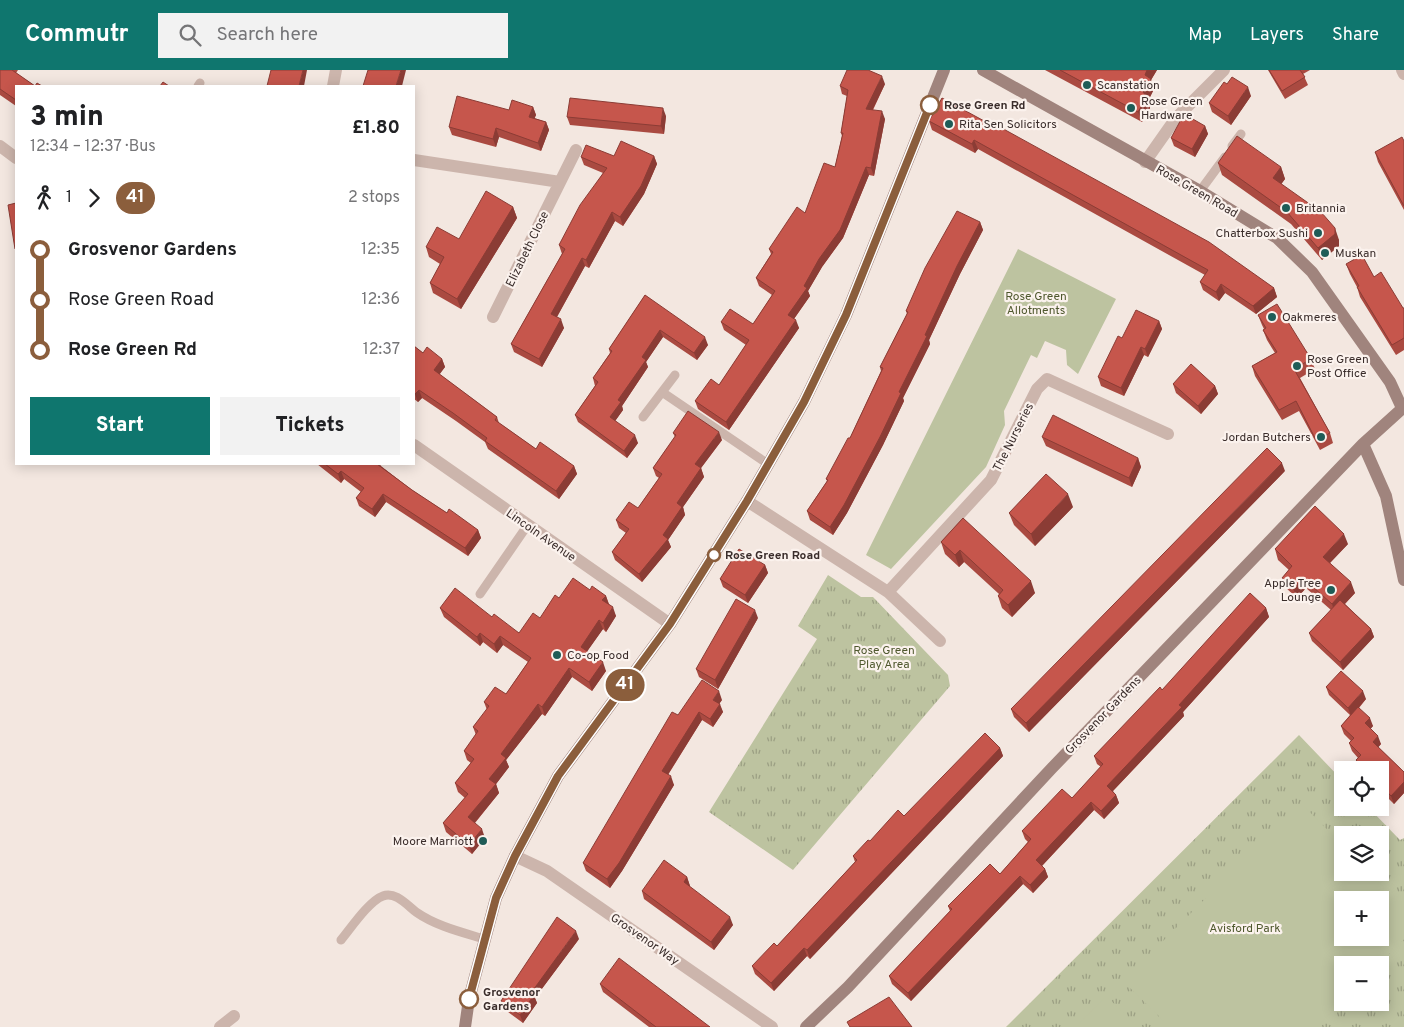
<!DOCTYPE html>
<html lang="en">
<head>
<meta charset="utf-8">
<style>
	body { margin:0; font-family:Overpass,sans-serif; background:#f2f2f2; color:#202124; height:100vh; display:flex; flex-direction:column; font-size:19px; white-space:nowrap }
	* { box-sizing:border-box; margin:0 }
	p { font-size:16px; color:#757577 }
	.icon { flex:none; width:28px; height:28px; fill:none; stroke:currentColor; stroke-width:2; stroke-linecap:round; stroke-linejoin:round }
	.map { position:relative; flex:1; overflow:hidden }
	.drawer { position:absolute; left:15px; top:15px; width:400px; height:380px; display:flex; flex-direction:column; background:#fff; border-radius:0px; box-shadow:0 2px 12px #0003 }
	.drawer>* { flex:none }
	.badge { padding:0 10px; border-radius:16px; font-size:18px; line-height:32px }
	.buttons { position:absolute; left:1334px; top:691px; display:grid; gap:10px }
	.buttons a { display:grid; place-items:center; width:55px; height:55px; border-radius:0px; background:#fff; box-shadow:0 2px 12px #0003; font-size:25px }
	.map>.badge { position:absolute; translate:-50% -50%; box-shadow:0 0 0 2px #fff }
	.legs { display:flex; align-items:center; gap:8px; height:55px; padding:0 15px; font-size:16px }
	.legs p { margin-inline-start:auto }
	.overview { display:flex; align-items:center; justify-content:space-between; height:85px; padding:0 15px }
	h1 { font-size:28px; font-weight:800; line-height:38px }
	.button { display:flex; gap:10px; margin-top:auto; padding:10px 15px }
	.button a { flex:1; height:58px; border-radius:0px; background:#0f766e; color:#fff; font-size:20px; font-weight:800; line-height:58px; text-align:center }
	.button a+a { background:#f2f2f2; color:#202124 }
	ul { padding:0 15px; list-style:none }
	li { display:flex; align-items:center; gap:18px; height:50px; font-size:19px }
	li i { display:grid; place-items:center; width:8px; height:100%; margin:0 6px; background:currentColor }
	li i::after { content:''; width:12px; height:12px; margin:-6px; border:4px solid; border-radius:50%; background:#fff }
	li p { margin-inline-start:auto }
	li:first-child i { background:linear-gradient(#0000 50%,currentColor 0) }
	li:last-child i { background:linear-gradient(currentColor 50%,#0000 0) }
	header { display:flex; align-items:center; gap:30px; box-sizing:border-box; height:70px; padding:0 25px; background:#0f766e; color:#fff }
	header strong { font-size:24px }
	nav { display:flex; gap:28px; margin-inline-start:auto; font-size:18px }
	.search { width:350px; height:45px; background:#f2f2f2; display:flex; align-items:center; gap:12px; box-sizing:border-box; padding:0 18px; border-radius:0px; color:#757577; font-size:19px }
	.map>svg:first-child { display:block }
	.park { fill:url(#park-tufts); fill-rule:evenodd }
	.garden { fill:#bdc3a0; fill-rule:evenodd }
	.lines { fill:none; stroke-linecap:round; stroke-linejoin:round }
	.lane { stroke:#ccb5ac; stroke-width:9 }
	.street { stroke:#ccb5ac; stroke-width:12 }
	.secondary { stroke:#a0847d; stroke-width:12 }
	.wall { fill:#aa4a41 }
	.shaded-wall { fill:#8b3c35 }
	.building { fill:#c6564c; stroke:#8b3c35 }
	.line-1-casing { stroke:#fff; stroke-width:11 }
	.line-1 { stroke:#8b5e3c; stroke-width:8 }
	.poi-dot { fill:#1f5c57; stroke:#fbf2ed; stroke-width:2 }
	.stop-1-dot { fill:#fff; stroke:#8b5e3c; stroke-width:2.5 }
	.labels { text-anchor:middle; stroke-width:4.5; stroke-linejoin:round; paint-order:stroke }
	.poi-label { font-size:12px; fill:#3a2d2b; stroke:#fbf2ed; text-anchor:start }
	.stop-label { font-size:12px; font-weight:bold; fill:#3a2d2b; stroke:#fbf2ed; text-anchor:start }
	.street-label { font-size:12px; fill:#3a2d2b; stroke:#fbf2ed }
	.park-label { font-size:12px; fill:#4f582e; stroke:#fbf2ed }
</style>
</head>
<body>
<header>
<strong>Commutr</strong>
<div class="search"><svg class="icon" aria-label="search" viewBox="0 0 24 24"><circle cx="10" cy="10" r="6"/><path d="M15 15l6 6"/></svg>Search here</div>
<nav><a>Map</a><a>Layers</a><a>Share</a></nav>
</header>
<div class="map">
<svg width="1404" height="957" viewBox="0 0 1404 957">
	<defs>
		<pattern id="park-tufts" width="24" height="20" patternUnits="userSpaceOnUse" patternTransform="scale(1.25)"><rect width="24" height="20" fill="#bdc3a0"/><path d="M3 7l-1-3M5 7V3M7 7l1-3M15 17l-1-3M17 17v-4M19 17l1-3" fill="none" stroke="#9b9f83"/></pattern>
	</defs>
	<rect width="100%" height="100%" fill="#f3e7e0"/>
	<path class="park" d="M828 505 861 527H873L948 605 950 616 793 800 709 742 817 569 798 556Z
		M1299 665 1342 710V738H1369L1400 770 1404 768V957H1006ZM1342 765H1380V802H1342ZM1342 830H1380V868H1342ZM1342 895H1380V932H1342Z"/>
	<path class="garden" d="M1018 179 1116 229 1078 304 1067 295 1066 280 1045 271 1037 288 1031 285 1004 341 1005 355 986 397 891 499 866 485Z
		M1301 733 1342 775V802L1370 803 1404 837V869L1378 895H1342V931L1317 957H1170L1123 911ZM1342 830H1380V868H1342Z
		M1106 926 1138 957H1076Z"/>
	<g class="lines">
		<path class="lane" d="M198 16 200 13
			M1232 76 1241 64
			M1200 121 1225 87
			M662 322 768 394
			M643 347 675 305
			M480 524 527 456
			M341 870C351 858 369 831 383 826 395 821 407 835 416 842 436 856 461 862 484 869"/>
		<path class="street" d="M1402 0 1404 4
			M333 16 336 0
			M0 76 16 88
			M414 90 560 112
			M1145 92 1176 48 1224 0
			M493 247 576 80
			M414 375 670 554
			M747 431 888 522 940 571
			M888 522 991 410 1037 319 1047 309 1168 364
			M515 786 547 801 772 957
			M220 957 234 946"/>
		<path class="secondary" d="M983 0 1200 121 1277 168 1312 202 1390 312 1402 338
			M1363 374 1386 426 1404 510
			M465 957 469 929 496 828 515 786 558 706 670 554 747 431 804 332 846 245 944 0
			M806 957 848 917 1052 698 1363 374 1404 337"/>
	</g>
	<path class="wall" d="M0 0H18L16 3 35 16H42H16V36L0 25Z
		M1045 0H1157L1151 10 1154 19 1148 31 1150 38 1142 52Z
		M1268 0H1310L1303 4 1308 15 1285 29Z
		M885 14 873 40 885 49 874 106 869 105 843 168 822 197 808 221 810 226 794 249 799 258 729 360 698 339 695 331 719 315 746 275 724 260 721 252 753 254 772 225 759 216 756 208 771 184 769 179 805 143 835 97 842 66 841 63 847 26 842 24 840 16Z
		M1227 14 1251 26 1231 55 1212 42 1209 33Z
		M942 28 1274 218 1277 227 1256 244 1225 223 1219 231 1203 220 1200 212 1205 205 978 79 975 83 932 60 929 51Z
		M533 37 536 45 534 48 546 52 549 60 541 81 499 67 496 77 452 65 449 57 509 40Z
		M666 46 664 64 570 55 567 47Z
		M1205 56 1208 64 1195 87 1174 76 1171 68Z
		M1404 71V140L1378 92 1375 82Z
		M614 86H654L657 94 644 124 623 156 615 151 589 198 585 196 557 247 564 258 542 297 514 282 511 274 562 184 559 175 603 103 584 95 581 87Z
		M1218 93 1281 97 1285 109 1281 114 1339 170V176L1322 190 1291 154 1222 105Z
		M513 137 517 148 461 239 433 223 430 213 440 194 429 187 426 177 459 169Z
		M980 152 983 160 960 204 929 270 930 274 903 328 904 331 883 375 847 443 833 465 810 450 807 441 827 411 826 409 850 368 881 301 880 297 907 244 906 241Z
		M1346 194 1403 238H1404V280L1396 285 1360 227 1357 217 1350 204Z
		M645 225 708 275 697 290 663 267 646 292 648 297 622 336 623 340 615 351 638 373 627 388 578 352 575 345 595 316 593 308 610 283 609 279Z
		M1258 245 1311 289 1315 299 1300 308 1330 363 1333 373 1320 380 1299 341 1282 350 1255 306 1252 296 1275 283 1267 270 1263 260 1264 259 1262 255Z
		M1159 251 1162 259 1148 287 1144 285 1124 326 1101 316 1098 307 1122 268Z
		M414 276 423 283 442 289 445 297 439 304 497 347 499 353 536 379 574 396 577 404 559 429 488 379 485 372 456 351 422 328 418 332 414 329Z
		M1173 314 1215 316 1218 324 1201 344 1176 323Z
		M673 363 722 370 701 398 704 407 683 437 685 445 668 470 671 477 642 512 615 490 612 482 626 463 619 458 616 450 638 438 659 408 656 406 653 398 675 367Z
		M1042 367 1138 388 1141 397 1132 417 1046 376Z
		M317 394H380L381 396 412 420 447 443 478 460 481 468 468 486 386 432 375 447 359 436 356 428 361 422 344 409 341 413Z
		M1285 401 1029 662 1014 647 1011 639Z
		M1073 437 1035 476 1014 455 1009 443Z
		M963 448 1035 523 1012 547 1002 538 998 526 999 524 964 492 959 497 945 484 941 472Z
		M1348 474 1330 493 1355 523 1345 534 1371 559 1374 567 1343 600 1312 571 1309 563 1331 540 1306 518 1297 528 1286 518 1282 508 1289 500 1278 490 1275 479Z
		M765 495 768 503 748 533 723 517 720 509Z
		M590 520 606 526 609 534 616 546 606 562 603 559 587 581 606 601 592 621 572 607 545 646 542 644 506 690 509 697 496 714 499 723 475 753 485 768 472 784 446 762 443 753 465 728 458 722 455 713 471 693 467 690 464 681 476 665 473 657 487 640 484 632 506 624 528 592 503 575 497 583 483 572 480 576 444 547 440 538 492 547 519 563 540 548 559 528Z
		M1266 538 1269 547 1183 642 1184 646 1113 721 1116 725 1119 733 1104 749 1094 740 1042 796 1045 799 1048 807 1033 823 1023 814 911 931 892 914 889 906 950 841 948 836 1000 804 1028 772 1025 769 1022 761 1072 728 1101 697 1097 694 1094 686 1162 620Z
		M758 548 718 619 699 607 696 599Z
		M1326 617 1366 629 1359 638 1373 656 1370 659 1381 674 1378 677 1404 702V723L1394 734 1380 720V700H1360L1359 699 1356 690 1358 688 1352 681 1349 673 1351 671 1344 664 1341 656 1350 645 1329 625Z
		M722 630 719 634 723 642 713 657 702 650 668 705 674 715 622 801 610 818 586 801 583 793 678 645Z
		M1000 678 1003 686 810 889 807 886 774 921 755 904 752 896 777 876 855 792 853 786 870 771Z
		M687 807 690 816 689 817 733 855 714 880 644 829 642 821Z
		M579 869 535 928 537 933 523 953 504 939 501 931Z
		M600 914 710 957H649L603 922Z"/>
	<path class="shaded-wall" d="M303 0H307L304 16H299Z
		M401 0H406L402 16H396Z
		M1147 0H1157L1151 10 1154 19 1148 31 1150 38 1142 52 1138 42 1143 22 1145 5Z
		M882 6 885 14 869 47 866 39Z
		M1248 17 1251 26 1231 55 1228 46Z
		M533 37 536 45 532 55 529 47Z
		M663 38 666 46 664 64 661 56Z
		M882 41 885 49 874 106 871 98Z
		M546 52 549 60 541 81 538 73Z
		M1205 56 1208 64 1195 87 1192 79Z
		M496 58 499 67 496 77 493 69Z
		M974 70 978 79 975 83 972 74Z
		M654 86 657 94 644 124 623 156 620 147Z
		M866 97 869 105 843 168 822 197 808 221 810 226 791 253 788 245Z
		M1281 97 1285 109 1277 120 1273 108Z
		M513 137 517 148 461 239 457 229Z
		M612 142 615 151 589 198 586 190Z
		M980 152 983 160 960 204 929 270 930 274 903 328 904 331 883 375 847 443 833 465 830 457 925 265 957 196Z
		M1335 158 1339 170V176L1322 190 1318 178Z
		M582 188 585 196 554 252 551 244Z
		M1221 214 1225 223 1219 231 1216 222Z
		M1274 218 1277 227 1256 244 1253 236Z
		M561 249 564 258 542 297 539 289Z
		M796 250 799 258 729 360 726 352Z
		M1159 251 1162 259 1148 287 1145 279Z
		M660 260 663 267 646 292 648 297 622 336 623 340 613 354 610 347 618 330 642 287Z
		M705 267 708 275 697 290 694 283Z
		M1141 277 1144 285 1124 326 1121 318Z
		M442 289 445 297 437 308 434 300Z
		M1215 316 1218 324 1201 344 1198 336Z
		M419 320 422 328 418 332 415 324Z
		M719 362 722 370 698 402 695 394Z
		M635 365 638 373 627 388 624 381Z
		M1138 388 1141 397 1132 417 1129 408Z
		M1282 393 1285 401 1029 662 1026 653Z
		M574 396 577 404 559 429 556 421Z
		M701 398 704 407 683 437 685 445 668 470 671 477 642 512 639 504 663 465 677 433Z
		M341 401 344 409 341 413 338 404Z
		M383 424 386 432 375 447 372 439Z
		M1068 424 1073 437 1035 476 1031 464Z
		M478 460 481 468 468 486 465 478Z
		M1344 464 1348 474 1326 497 1323 487Z
		M960 480 964 492 959 497 955 485Z
		M765 495 768 503 748 533 745 525Z
		M1303 508 1306 518 1297 528 1293 518Z
		M1031 511 1035 523 1012 547 1008 535Z
		M1351 512 1355 523 1335 544 1332 534Z
		M606 526 609 535 602 530Z
		M613 537 616 546 606 562 603 553Z
		M1266 538 1269 547 1183 642 1184 646 1110 724 1107 716 1179 635Z
		M755 540 758 548 718 619 715 610Z
		M599 550 603 559 584 586 581 577Z
		M1371 559 1374 567 1343 600 1340 592Z
		M480 563 483 572 480 576 477 567Z
		M500 566 503 575 497 583 494 574Z
		M603 592 606 601 592 621 589 612Z
		M569 598 572 607 545 646 542 637Z
		M719 621 722 630 716 638 713 630Z
		M1363 621 1366 629 1351 646 1348 638Z
		M538 634 542 644 506 690 509 697 493 718 489 709 501 684Z
		M720 634 723 642 713 657 710 649Z
		M699 642 702 650 665 709 662 701Z
		M1370 648 1373 656 1368 662 1365 653Z
		M1378 666 1381 674 1376 680 1373 672Z
		M1000 678 1003 686 810 889 807 880Z
		M671 706 674 715 622 801 610 818 607 809Z
		M1404 712V723L1394 734 1391 726Z
		M496 714 499 723 472 756 468 747Z
		M1116 725 1119 733 1104 749 1101 741Z
		M1091 732 1094 740 1039 799 1036 790Z
		M482 759 485 768 472 784 469 775Z
		M1045 799 1048 807 1033 823 1030 815Z
		M1020 806 1023 814 911 931 908 923Z
		M687 807 690 816 686 820 684 812Z
		M730 847 733 855 714 880 711 872Z
		M576 861 579 869 535 928 537 933 523 953 520 945 531 923Z
		M804 878 807 886 774 921 771 913Z"/>
	<path class="building" d="M0 0H12L35 16 37 13 42 16H16V30L0 19Z
		M271 0H303L299 16H267Z
		M368 0H401L396 16H363Z
		M847 0H868L882 6 866 39 882 41 871 98 866 97 840 160 819 189 804 216 807 218 788 245 796 250 726 352 695 331 711 309 719 315 749 270 721 252 730 239 753 254 775 221 756 208 773 182 769 179 797 137 805 143 824 93 835 97 843 63H841L848 20 840 16Z
		M1060 0H1147L1145 5 1151 9 1143 22 1147 27 1138 42Z
		M1269 0H1300L1305 7 1282 21Z
		M1232 7 1248 17 1228 46 1209 33 1224 12 1227 14Z
		M163 12 169 16H160Z
		M457 26 509 40 512 30 533 37 529 47 546 52 538 73 496 58 493 69 449 57Z
		M570 28 663 38 661 56 567 47Z
		M942 28 997 58 998 56 1209 172 1274 218 1253 236 1221 214 1216 222 1200 212 1208 200 974 70 972 74 929 51Z
		M1184 44 1205 56 1192 79 1171 68Z
		M1237 66 1281 97 1273 108 1321 142 1335 158V164L1318 178 1287 142 1218 93Z
		M1402 67 1404 71V136L1375 82Z
		M621 71 654 86 641 116 620 147 612 142 586 190 582 188 551 244 561 249 539 289 511 274 565 179 559 175 580 135 607 98 581 87 586 75 614 86Z
		M486 121 513 137 457 229 430 213 444 187 426 177 437 157 459 169Z
		M16 133V179H15L8 135Z
		M957 141 980 152 957 196 925 265 927 266 899 322 901 323 880 367 844 435 830 457 807 441 828 410 826 409 848 368H850L883 298 880 297 908 242 906 241 925 198Z
		M1362 185 1374 207 1381 202 1403 238H1404V268L1392 275 1357 217 1359 216 1346 194Z
		M645 225 705 267 694 283 660 260 642 287 646 290 618 330 621 332 610 347 635 365 624 381 575 345 598 312 593 308 612 281 609 279Z
		M1277 234 1311 289 1294 299 1330 363 1316 370 1296 331 1279 340 1252 296 1277 282 1263 260 1266 258 1258 245Z
		M1136 240 1159 251 1145 279 1141 277 1121 318 1098 307 1118 266 1122 268Z
		M414 276 423 283 427 277 442 289 434 300 497 347 495 350 536 379 540 372 574 396 556 421 485 371 487 368 453 343 419 320 415 324 414 323Z
		M1191 294 1215 316 1198 336 1173 314Z
		M688 341 719 362 695 394 701 398 677 433 682 437 663 465 668 469 639 504 612 482 629 459 616 450 629 432 638 438 662 404 653 398 676 365 673 363Z
		M1053 345 1138 388 1129 408 1042 367Z
		M1267 378 1282 393 1026 653 1011 639Z
		M325 394H377L412 420 447 443 449 439 478 460 465 478 383 424 372 439 356 428 364 418 341 401 338 404Z
		M1046 404 1068 424 1031 464 1009 443Z
		M1315 436 1344 464 1323 487 1351 512 1332 534 1303 508 1293 518 1282 508 1292 496 1275 479Z
		M963 448 1031 511 1008 535 998 526 1003 520 960 480 955 485 941 472Z
		M739 479 765 495 745 525 720 509Z
		M573 508 590 520 592 516 606 526 602 530 613 537 603 553 599 550 581 577 603 592 589 612 569 598 542 637 538 634 501 684 506 688 489 709 496 714 468 747 482 759 469 775 443 753 468 724 455 713 474 689 464 681 478 661 473 657 489 636 484 632 495 617 506 624 531 588 500 566 494 574 480 563 477 567 440 538 455 518 492 547 494 544 519 563 533 543 540 548 555 525 559 528Z
		M1250 523 1266 538 1179 635 1182 637 1107 716 1116 725 1101 741 1091 732 1036 790 1045 799 1030 815 1020 806 908 923 889 906 952 839 948 836 990 794 1000 804 1031 769 1022 761 1062 719 1072 728 1103 694 1094 686 1160 617 1162 620Z
		M736 529 755 540 715 610 696 599Z
		M1340 530 1371 559 1340 592 1309 563Z
		M1341 601 1363 621 1348 638 1326 617Z
		M702 610 719 621 713 630 720 634 710 649 699 642 662 701 671 706 619 793 607 809 583 793 672 642 678 645Z
		M1358 637 1370 648 1365 653 1378 666 1373 672 1404 702V712L1391 726 1380 714V700H1365L1356 690 1361 685 1349 673 1354 668 1341 656Z
		M985 663 1000 678 807 880 804 878 771 913 752 896 774 873 777 876 857 790 853 786 868 770 870 771 898 740 904 746Z
		M664 790 687 807 684 812 730 847 711 872 642 821Z
		M557 847 576 861 531 923 534 925 520 945 501 931Z
		M619 888 710 957H656L600 914Z
		M889 927 912 957H850L847 952Z"/>
	<g class="lines">
		<defs>
			<path id="line-1" d="M469 929 496 828 515 786 558 706 670 554 747 431 804 332 846 245 930 35"/>
		</defs>
		<use href="#line-1" class="line-1-casing"/>
		<use href="#line-1" class="line-1"/>
	</g>
	<g class="poi-dot">
		<circle cx="1087" cy="15" r="5"/>
		<circle cx="1131" cy="38" r="5"/>
		<circle cx="949" cy="54" r="5"/>
		<circle cx="1286" cy="138" r="5"/>
		<circle cx="1318" cy="163" r="5"/>
		<circle cx="1325" cy="183" r="5"/>
		<circle cx="1272" cy="247" r="5"/>
		<circle cx="1297" cy="296" r="5"/>
		<circle cx="1321" cy="367" r="5"/>
		<circle cx="1331" cy="520" r="5"/>
		<circle cx="557" cy="585" r="5"/>
		<circle cx="483" cy="771" r="5"/>
	</g>
	<g class="stop-1-dot">
		<circle cx="930" cy="35" r="9"/>
		<circle cx="714" cy="485" r="6"/>
		<circle cx="469" cy="929" r="9"/>
	</g>
	<g class="labels">
		<g class="poi-label">
			<text x="1097" y="19">Scanstation</text>
			<text x="1141" y="35">Rose Green<tspan x="1141" dy="14">Hardware</tspan></text>
			<text x="959" y="58">Rita Sen Solicitors</text>
			<text x="1296" y="142">Britannia</text>
			<text x="1308" y="167" text-anchor="end">Chatterbox Sushi</text>
			<text x="1335" y="187">Muskan</text>
			<text x="1282" y="251">Oakmeres</text>
			<text x="1307" y="293">Rose Green<tspan x="1307" dy="14">Post Office</tspan></text>
			<text x="1311" y="371" text-anchor="end">Jordan Butchers</text>
			<text x="1321" y="517" text-anchor="end">Apple Tree<tspan x="1321" dy="14">Lounge</tspan></text>
			<text x="567" y="589">Co-op Food</text>
			<text x="473" y="775" text-anchor="end">Moore Marriott</text>
		</g>
		<g class="stop-label">
			<text x="944" y="39">Rose Green Rd</text>
			<text x="725" y="489">Rose Green Road</text>
			<text x="483" y="926">Grosvenor<tspan x="483" dy="14">Gardens</tspan></text>
		</g>
		<g class="street-label">
			<text transform="translate(1197 121) rotate(30)" y="4">Rose Green Road</text>
			<text transform="translate(527 179) rotate(-64)" y="4">Elizabeth Close</text>
			<text transform="translate(1013 367) rotate(-63)" y="4">The Nurseries</text>
			<text transform="translate(541 465) rotate(35)" y="4">Lincoln Avenue</text>
			<text transform="translate(1103 645) rotate(-46)" y="4">Grosvenor Gardens</text>
			<text transform="translate(645 869) rotate(35)" y="4">Grosvenor Way</text>
		</g>
		<g class="park-label">
			<text x="1036" y="230">Rose Green<tspan x="1036" dy="14">Allotments</tspan></text>
			<text x="884" y="584">Rose Green<tspan x="884" dy="14">Play Area</tspan></text>
			<text x="1245" y="862">Avisford Park</text>
		</g>
	</g>
</svg>
<div class="buttons">
<a><svg class="icon" aria-label="locate" viewBox="0 0 24 24"><circle cx="12" cy="12" r="6"/><path d="M12 2v4M12 18v4M2 12h4M18 12h4"/></svg></a>
<a><svg class="icon" aria-label="layers" viewBox="0 0 24 24"><path d="M12 4l9 5-9 5-9-5zM3 14l9 5 9-5"/></svg></a>
<a>+</a>
<a>−</a>
</div>
<b class="badge" style="left:625px;top:615px;background:#8b5e3c;color:#fff">41</b>
<section class="drawer">
<div class="overview"><div><h1>3 min</h1><p>12:34 – 12:37 · Bus</p></div><b>£1.80</b></div>
<div class="legs"><svg class="icon" aria-label="walk" viewBox="0 0 24 24"><circle cx="13" cy="4" r="2"/><path d="M13 8l-2 6 4 7M11 14l-3 7M7 12l3-4h3l4 4"/></svg>1<svg class="icon" aria-label="forward" viewBox="0 0 24 24"><path d="M9 5l7 7-7 7"/></svg><b class="badge" style="background:#8b5e3c;color:#fff">41</b><p>2 stops</p></div>
<ul>
<li><i style="color:#8b5e3c"></i><b>Grosvenor Gardens</b><p>12:35</p></li>
<li><i style="color:#8b5e3c"></i><span>Rose Green Road</span><p>12:36</p></li>
<li><i style="color:#8b5e3c"></i><b>Rose Green Rd</b><p>12:37</p></li>
</ul>
<div class="button"><a>Start</a><a>Tickets</a></div>
</section>
</div>
</body>
</html>
